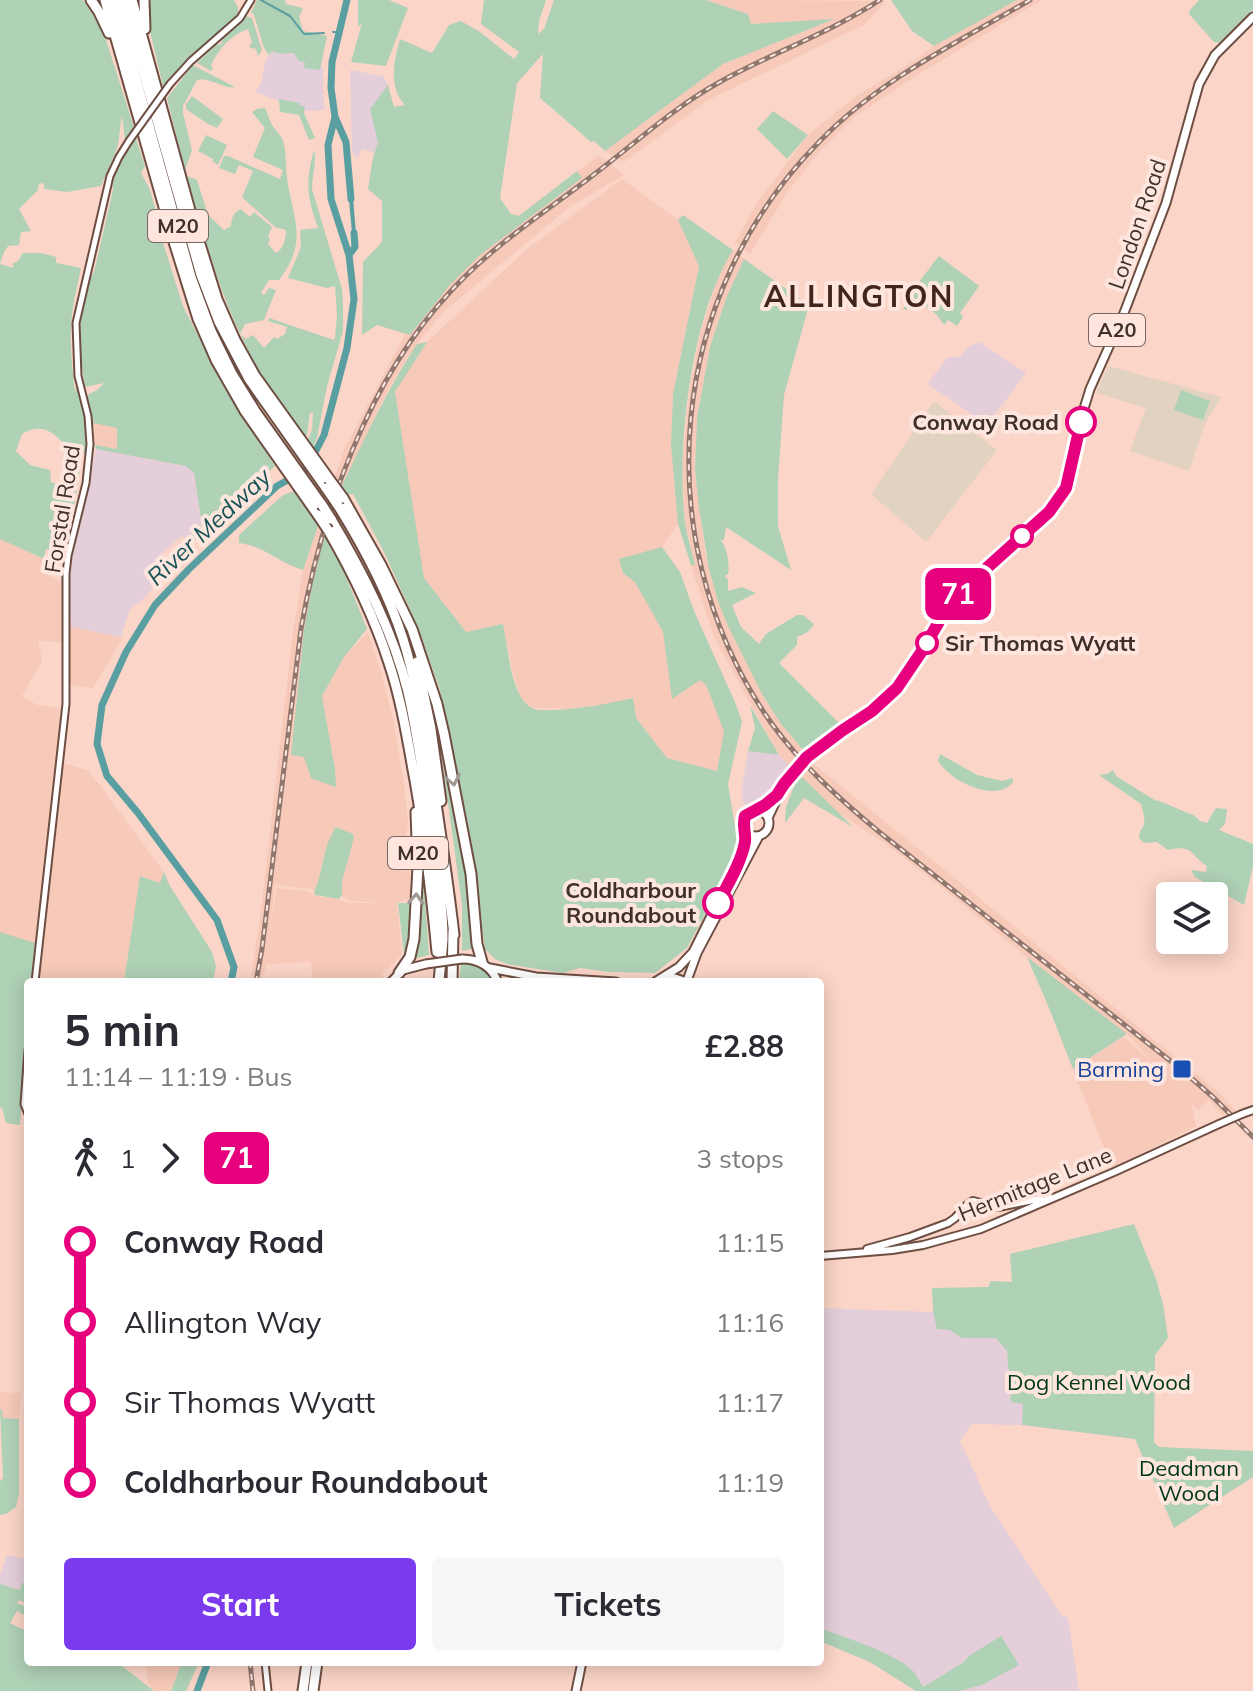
<!DOCTYPE html>
<html lang="en">
<head>
<meta charset="utf-8">
<style>
	body { margin:0; font-family:Mulish,sans-serif; background:#f7f7f7; color:#2b2b33; height:100vh; display:flex; flex-direction:column; font-size:30px; white-space:nowrap }
	* { box-sizing:border-box; margin:0 }
	p { font-size:26px; color:#7c7c81 }
	.icon { flex:none; width:44px; height:44px; fill:none; stroke:currentColor; stroke-width:2; stroke-linecap:round; stroke-linejoin:round }
	.map { position:relative; flex:1; overflow:hidden }
	.panel { position:absolute; left:24px; top:978px; width:800px; height:688px; display:flex; flex-direction:column; background:#fff; border-radius:8px; box-shadow:0 4px 20px #0003 }
	.panel>* { flex:none }
	.badge { padding:0 16px; border-radius:12px; font-size:28px; line-height:52px }
	.fabs { position:absolute; left:1156px; top:882px; display:grid; gap:16px }
	.fabs a { display:grid; place-items:center; width:72px; height:72px; border-radius:8px; background:#fff; box-shadow:0 4px 20px #0003; font-size:40px }
	.map>.badge { position:absolute; translate:-50% -50%; box-shadow:0 0 0 4px #fff }
	.legs { display:flex; align-items:center; gap:12px; height:88px; padding:0 40px; font-size:26px }
	.legs p { margin-inline-start:auto }
	.overview { display:flex; align-items:center; justify-content:space-between; height:136px; padding:0 40px }
	h1 { font-size:44px; font-weight:700; line-height:60px }
	.button { display:flex; gap:16px; margin-top:auto; padding:16px 40px }
	.button a { flex:1; height:92px; border-radius:8px; background:#7c3aed; color:#fff; font-size:32px; font-weight:700; line-height:92px; text-align:center }
	.button a+a { background:#f7f7f7; color:#2b2b33 }
	ul { padding:0 40px; list-style:none }
	li { display:flex; align-items:center; gap:28px; height:80px; font-size:30px }
	li i { display:grid; place-items:center; width:12px; height:100%; margin:0 10px; background:currentColor }
	li i::after { content:''; width:20px; height:20px; margin:-10px; border:6px solid; border-radius:50%; background:#fff }
	li p { margin-inline-start:auto }
	li:first-child i { background:linear-gradient(#0000 50%,currentColor 0) }
	li:last-child i { background:linear-gradient(currentColor 50%,#0000 0) }
	.map>svg:first-child { display:block }
	.commercial { fill:#e4ceda }
	.built { fill:#f6c9b8; fill-rule:evenodd }
	.education { fill:#e2d2c0 }
	.green { fill:#afd1b6 }
	.lines { fill:none; stroke-linecap:round; stroke-linejoin:round }
	.stream { stroke:#599fa1; stroke-width:2 }
	.canal { stroke:#599fa1; stroke-width:4 }
	.river { stroke:#599fa1; stroke-width:7 }
	.tertiary-casing { stroke:#6e4e43; stroke-width:9 }
	.secondary-casing { stroke:#6e4e43; stroke-width:10 }
	.primary-casing { stroke:#6e4e43; stroke-width:11 }
	.motorway-casing { stroke:#6e4e43; stroke-width:13 }
	.tertiary { stroke:#fff; stroke-width:5 }
	.secondary { stroke:#fff; stroke-width:6 }
	.primary { stroke:#fff; stroke-width:7 }
	.motorway { stroke:#fff; stroke-width:9 }
	.rail-casing { stroke:#90776e; stroke-width:5 }
	.rail { stroke:#fee6de; stroke-width:2; stroke-dasharray:6; stroke-linecap:butt }
	.tertiary-bridge-casing { stroke:#6e4e43; stroke-width:9; stroke-linecap:butt }
	.secondary-bridge-casing { stroke:#6e4e43; stroke-width:10; stroke-linecap:butt }
	.primary-bridge-casing { stroke:#6e4e43; stroke-width:11; stroke-linecap:butt }
	.motorway-bridge-casing { stroke:#6e4e43; stroke-width:13; stroke-linecap:butt }
	.tertiary-bridge { stroke:#fff; stroke-width:5 }
	.secondary-bridge { stroke:#fff; stroke-width:6 }
	.primary-bridge { stroke:#fff; stroke-width:7 }
	.motorway-bridge { stroke:#fff; stroke-width:9 }
	.oneway { stroke:#9f9895 }
	.line-1-casing { stroke:#fff; stroke-width:18 }
	.line-1 { stroke:#e6007e; stroke-width:12 }
	.stop-1-dot { fill:#fff; stroke:#e6007e; stroke-width:4 }
	.transit-dot { fill:#1a4fb4; stroke:#fee6de; stroke-width:3 }
	.labels { text-anchor:middle; stroke-width:8; stroke-linejoin:round; paint-order:stroke }
	.shield { fill:#fee6de; stroke:#786761; stroke-width:2 }
	.shield-label { font-size:20px; font-weight:bold; fill:#3f302b }
	.street-label { font-size:22px; fill:#3f302b; stroke:#fee6de }
	.stop-label { font-size:22px; font-weight:bold; fill:#3f302b; stroke:#fee6de; text-anchor:end }
	.transit-label { font-size:22px; fill:#164399; stroke:#fee6de; text-anchor:end }
	.park-label { font-size:22px; fill:#003917; stroke:#fee6de }
	.water-label { font-size:24px; font-style:italic; fill:#155355; stroke:#fee6de }
	.district-label { font-size:30px; font-weight:bold; letter-spacing:2px; fill:#42251b; stroke:#fee6de }
</style>
</head>
<body>
<div class="map">
<svg width="1253" height="1691" viewBox="0 0 1253 1691">
	<rect width="100%" height="100%" fill="#fbd5c7"/>
	<path class="commercial" d="M272 51 280 54 294 53 321 64 323 70 324 110 307 111 255 92 261 83 266 60Z
		M350 70 383 76 388 85 370 109 379 143 373 153 362 149 357 158 352 152Z
		M979 342 1026 373 987 425 929 385V382L947 358 961 356 967 348Z
		M96 449 186 466 194 473 202 525 187 540 182 536 161 554 165 573 144 599 130 609 121 637 71 627 68 590 57 587 72 554Z
		M748 751 779 755 792 768 758 803 747 807 743 801 741 793Z
		M820 1308 933 1312 937 1329 950 1330 962 1338H996L1007 1351 1011 1401 1024 1403 1022 1425 972 1424 960 1441 990 1506 1062 1616 1068 1617 1079 1691H916L870 1662 820 1641Z
		M7 1555 27 1559 28 1583H22L20 1590 0 1584V1574Z"/>
	<path class="built" d="M706 0 886 1 864 25 708 100 624 162 605 151 723 64 831 20 751 24 748 14Z
		M1017 0H1042L922 72 854 117 818 153 787 193 750 254 735 242 755 206 809 134 858 95 906 66 934 46Z
		M599 155 624 175 572 205 442 313 417 344 396 376 375 416 344 495 334 480 344 450 405 334 445 277 519 216Z
		M622 179 678 220 699 266 673 394 671 445 678 524 662 547 706 685 725 731 717 771 667 758 636 718 599 706 571 709 533 708 526 704 520 696 512 669 503 624 466 632 423 578 395 392 427 342 526 250Z
		M733 250 744 259 727 296 710 347 697 418 695 471 704 547 718 601 728 626 762 694 781 724 804 751 792 768 779 755 714 637 691 565 695 564 685 525 682 468 689 391 700 335 720 269Z
		M93 423 117 427V449L95 445Z
		M318 526 325 534 312 586 304 630 291 754 304 756 335 769 322 696 344 657 368 632 381 672 393 719 404 784 408 823 405 841 410 856 411 891 409 899 397 903 402 955 383 973 382 982H313L311 962 267 964 261 982H250L260 919 293 632 303 570ZM332 833 354 838 342 881 341 896 352 901 390 903H348L337 899 315 896 307 891 277 888 270 930 275 883 278 885 312 889 314 892 319 882 324 854Z
		M0 539 44 559 39 571 63 582 64 623 71 627 123 638 93 688 70 685 65 643 38 640 42 661 22 696 37 705 62 708 57 761 89 771 164 872 161 883 141 877 124 982H59L39 979 34 943 0 932Z
		M810 761 1216 1090 1236 1111 1223 1115 1209 1100 1198 1110 1188 1100 1192 1107 1196 1126 1112 1168 1073 1069 1124 1037 1157 1067 1127 1034 1046 973 938 884 882 841 838 813 799 774Z
		M0 1392 21 1393 19 1419 3 1418 2 1410 0 1409Z
		M146 1662H182L171 1691H154L148 1684Z"/>
	<path class="education" d="M1108 366 1221 397 1205 424 1189 471 1130 451 1146 408 1096 393Z
		M934 401 997 450 926 542 871 494Z"/>
	<path class="green" d="M0 0H83L99 23 105 37 134 127 125 140 122 116C120 125 119 143 117 149 112 161 106 173 101 186L67 192 44 189V183L39 184 38 190 19 209 31 231 21 232 19 245 8 246 4 252 0 264 14 268 12 264 18 261 23 253H41L56 257V263L81 268C77 288 71 309 71 330 70 351 73 372 75 393L77 382 87 432 86 451 81 456 79 454H73C58 437 46 420 22 434L16 451 30 465 50 470 51 482 67 488 70 458H80L79 478 66 551 46 549 44 559 0 539Z
		M149 0H234L238 7V14L184 63 163 86 149 27Z
		M257 0H285L286 4 303 8 299 17 303 31 327 36 320 70 304 68 305 62 299 61 294 53 280 54 272 51 269 55 264 48 254 15 251 12Z
		M358 0H389L408 8 386 66 351 62 362 23 358 27Z
		M484 0H546L539 21 538 34 544 29 554 0H706L748 14 751 24 834 19 723 64 605 151 594 141 591 142 540 98 543 54 517 83 500 198 511 214 519 216 577 171 582 178 480 255 449 286 410 335 377 325 362 335 363 262 382 242V201L368 189C371 174 371 157 378 143L370 109 388 85 394 107 405 105C388 88 394 60 400 39L432 53 449 25 461 21 480 32 514 59 519 52 481 24Z
		M891 0H1017L934 46 912 31Z
		M1199 0H1253V10L1220 43 1214 42 1189 14 1190 10Z
		M246 16 252 18 262 50 258 56 256 49 249 47 252 42 248 29C229 36 220 48 211 65L213 69 211 71 197 63 217 44 221 45 222 40Z
		M193 65 235 87C222 89 211 77 197 80L183 106V113L192 150 185 170 167 98Z
		M192 96 223 119 217 128 208 124 186 109V104Z
		M279 99 300 103V105L305 107 304 113 315 138 309 140 299 115 280 112Z
		M265 108C268 113 269 120 272 125 276 131 281 135 283 141 287 154 285 165 287 178 293 220 309 241 279 280H269L261 293 264 295 269 288 276 290 264 320 245 324 240 334 246 339 253 335 264 348 274 337 277 339 285 334 287 327 268 321 269 318 328 338 334 340 335 338 337 316 335 286 327 288 288 278 301 247 300 230 318 228C307 197 305 183 314 150 317 158 312 178 312 189L342 289 343 301V331L327 386 317 438 312 449 307 442 312 430 313 412 310 413 306 441C285 411 263 380 246 346 219 292 203 234 187 176L197 180 208 215 224 230 231 226C232 217 233 213 241 209L250 217 254 212 272 227 268 236 270 238 268 244 276 253C284 249 286 238 286 230L275 227 242 197 253 171 239 165 235 174 219 168 224 156H228L280 179 283 170 253 157 265 128 252 112 257 109Z
		M773 111 808 135 787 159 757 129Z
		M206 135 227 145 218 165 212 161 213 159 198 151Z
		M136 139 145 166 141 173 150 190 161 229 160 233 183 306 226 391 275 466 193 543 187 540 202 525 194 473 186 466 96 449 95 445 117 449V428L93 423 87 395 97 390 104 383 85 387C79 348 73 307 94 272L113 190C112 172 125 153 136 139Z
		M683 215 733 250C691 316 676 446 685 523 687 537 692 551 695 565H691L678 524 671 445 673 394 699 266 678 220Z
		M939 256 979 286 960 313 963 317 957 326 948 320 944 325 936 314 915 298 906 310 903 309 917 290 915 287Z
		M744 259 809 305 784 395 778 478V526L791 570 726 527 724 540H721C727 549 730 564 728 574L725 576 728 580V591L742 587 756 593 732 605 741 627 759 644 766 634 797 615H803L814 624C811 631 803 635 797 637V645L779 663 840 724 804 751 781 724 762 694 728 626 718 601 709 569 699 508 695 469 697 418 710 347 727 296Z
		M427 342 395 392 424 578 466 632 503 624C508 647 509 676 521 697 524 702 529 707 534 709 540 711 547 710 553 710 581 709 606 704 633 698L636 718 667 758 717 771 724 731 706 685 700 680 672 699 663 632 635 582 623 573 619 559 662 547 680 572 694 611 735 702 742 722 728 784 739 851 687 948 655 973 609 972 580 968 563 973 507 964 495 959 485 949 464 806 439 687 417 625 384 552 353 494 344 495 340 490C364 440 386 391 417 344Z
		M1181 390 1210 401 1203 420 1174 410Z
		M295 491 318 526 303 570C278 563 265 546 239 543V535L283 495Z
		M325 534 343 569 367 629 344 657 322 696 335 769 336 787 311 778 304 757 291 755 304 630 312 586Z
		M750 705 779 755 748 751 755 728Z
		M436 715 465 872 471 911 473 949 462 951V905Z
		M940 754 977 775 1002 781 1013 778V782C997 804 948 781 938 760Z
		M1113 770 1116 776 1156 801 1157 800 1195 816 1200 821 1207 823 1216 808 1227 809 1225 824 1219 830 1253 844V866L1244 905 1195 877 1191 870 1206 872 1207 866C1190 855 1193 844 1168 850L1157 842 1144 843 1139 838 1140 831C1148 823 1143 813 1141 804L1099 775 1107 774Z
		M799 774 853 827 804 798 785 823 786 807Z
		M336 827 353 834 354 838 342 881V894L339 899 315 895 314 892C324 871 322 847 336 827Z
		M164 872 170 886 212 952 216 966 213 982H124L140 876 160 883Z
		M423 874 429 955 416 958 420 929Z
		M398 903H413C412 920 413 939 404 954Z
		M0 932 35 943 31 982H28V1017L20 1125 6 1123 2 1108 0 1107Z
		M1027 957 1127 1034 1073 1069 1047 1003Z
		M461 964C476 963 487 968 493 982H459Z
		M1134 1224 1156 1279 1163 1304 1168 1338 1155 1355 1154 1442 1159 1447 1253 1451V1477L1174 1528 1135 1439 1022 1425 1023 1404 1011 1402 1007 1351 996 1338H962L950 1330 937 1329 933 1312 932 1288 988 1287 991 1281 1012 1282 1010 1254Z
		M0 1409 2 1410 3 1418 19 1419V1493L16 1507 6 1514 0 1515V1481L3 1478Z
		M22 1583H28V1604L19 1600 17 1603 28 1608 26 1616 17 1611 10 1623 28 1632V1662H117L154 1691H0V1584L20 1590Z
		M820 1628C845 1638 894 1652 913 1671 917 1675 920 1682 923 1687L964 1662 969 1656 1001 1636 1019 1665 982 1685 959 1691H916L870 1662 820 1641Z
		M182 1662H199L186 1691H171Z"/>
	<g class="lines">
		<path class="stream" d="M261 0 290 16 304 34 324 33
			M333 32H340"/>
		<path class="canal" d="M351 199 354 233"/>
		<path class="river" d="M347 0 332 62 331 88 335 117 346 142 351 199
			M349 255 355 247 354 233
			M231 982 234 967 217 920 138 813 107 776 97 744 102 705 126 652 155 605 189 569 277 486 306 470 324 435 347 348 354 299 349 255 331 199 328 145 335 117
			M197 1691 208 1662"/>
		<defs>
			<path id="tertiary" d="M170 84 191 61 240 18 251 0
				M35 982 66 704V574L68 556 86 483 90 444 88 416 78 376 76 323 110 176 119 157 129 141
				M28 1050 24 1104 28 1114
				M265 1662 268 1691"/>
			<path id="secondary" d="M1242 1114 1253 1110
				M867 1249 910 1237 948 1223 955 1218 968 1204 973 1201 998 1207 1049 1197
				M820 1256 892 1250 923 1245 981 1229 1114 1172 1219 1124"/>
			<path id="primary" d="M743 823a13 13 0 1 1 26 0a13 13 0 1 1-26 0Z
				M768 818 784 784 807 757 872 711 897 688 922 651 944 613 960 592 1049 512 1066 488 1082 415 1090 389 1124 313 1166 203 1199 84 1215 55 1253 17
				M462 959C479 959 491 966 498 982
				M490 968 536 977 616 982
				M665 978H675L687 982
				M391 982 403 970 426 964
				M655 982 679 967 693 952 741 856 745 831
				M688 982V978L697 953 759 836
				M576 1691 582 1662"/>
			<path id="motorway" d="M91 0 99 12 109 33
				M105 0 174 242 198 319 216 360 245 411 318 515
				M114 0 191 277 211 331 232 374 255 411 322 505
				M123 0 201 275 219 322 249 379 326 488
				M132 0 194 225 217 299 235 340 255 376 329 479
				M144 0 145 29
				M343 498 381 565 412 629 437 704 444 734 471 874 477 944 482 962
				M339 507C365 549 388 592 403 639 417 684 424 731 432 777 440 830 448 882 454 935
				M331 519C363 573 393 631 408 692 418 736 424 780 430 824 435 862 443 901 443 939 442 954 440 968 439 982
				M328 530C353 573 374 616 389 663 400 696 406 730 412 764 424 827 431 889 437 952
				M417 662 431 729 441 801
				M399 973 410 957 414 939 418 867 416 812
				M452 982 453 931
				M303 1691 307 1662
				M313 1691 317 1662"/>
		</defs>
		<use href="#tertiary" class="tertiary-casing"/>
		<use href="#secondary" class="secondary-casing"/>
		<use href="#primary" class="primary-casing"/>
		<use href="#motorway" class="motorway-casing"/>
		<use href="#tertiary" class="tertiary"/>
		<use href="#secondary" class="secondary"/>
		<use href="#primary" class="primary"/>
		<use href="#motorway" class="motorway"/>
		<defs>
			<path id="rail" d="M1030 0C958 42 879 80 820 141 668 294 646 535 765 714 796 760 836 796 878 831L1182 1070 1213 1097 1253 1137
				M256 982 262 949 301 629C321 513 369 378 451 291 492 246 544 213 592 176 633 145 673 108 718 83 771 53 828 34 880 0
				M250 1662 253 1691"/>
		</defs>
		<use href="#rail" class="rail-casing"/>
		<use href="#rail" class="rail"/>
		<defs>
			<path id="tertiary-bridge" d="M129 141 170 84"/>
			<path id="secondary-bridge" d="M1219 1124 1242 1114"/>
			<path id="primary-bridge" d="M426 964 462 959"/>
			<path id="motorway-bridge" d="M329 479 343 498
				M326 488 339 507
				M322 505 331 519
				M318 515 328 530"/>
		</defs>
		<use href="#tertiary-bridge" class="tertiary-bridge-casing"/>
		<use href="#secondary-bridge" class="secondary-bridge-casing"/>
		<use href="#primary-bridge" class="primary-bridge-casing"/>
		<use href="#motorway-bridge" class="motorway-bridge-casing"/>
		<use href="#tertiary-bridge" class="tertiary-bridge"/>
		<use href="#secondary-bridge" class="secondary-bridge"/>
		<use href="#primary-bridge" class="primary-bridge"/>
		<use href="#motorway-bridge" class="motorway-bridge"/>
	</g>
	<defs><path id="oneway-chevron" d="M-2-3.5L2.5 0L-2 3.5" fill="none" stroke-width="1.6" stroke-linecap="round" stroke-linejoin="round" transform="scale(2)"/></defs>
	<g class="oneway">
		<use href="#oneway-chevron" transform="translate(453 780) rotate(79)"/>
		<use href="#oneway-chevron" transform="translate(416 899) rotate(-87)"/>
	</g>
	<g class="lines">
		<defs>
			<path id="line-1" d="M718 903C728 884 741 863 745 842 746 832 742 825 745 816L765 805 777 795 784 784 807 757 843 730 872 711 897 688 922 651 944 613 960 592 1049 512 1066 488 1081 422"/>
		</defs>
		<use href="#line-1" class="line-1-casing"/>
		<use href="#line-1" class="line-1"/>
	</g>
	<g class="stop-1-dot">
		<circle cx="1081" cy="422" r="14"/>
		<circle cx="1022" cy="536" r="10"/>
		<circle cx="927" cy="643" r="10"/>
		<circle cx="718" cy="903" r="14"/>
	</g>
	<rect class="transit-dot" x="1172" y="1059" width="20" height="20" rx="4"/>
	<g class="labels">
		<g class="shield">
			<rect x="148" y="210" width="60" height="32" rx="6"/>
			<rect x="1089" y="314" width="56" height="32" rx="6"/>
			<rect x="388" y="837" width="60" height="32" rx="6"/>
		</g>
		<g class="shield-label">
			<text x="178" y="233">M20</text>
			<text x="1117" y="337">A20</text>
			<text x="418" y="860">M20</text>
		</g>
		<g class="street-label">
			<text transform="translate(1137 224) rotate(-71)" y="8">London Road</text>
			<text transform="translate(62 509) rotate(-81)" y="8">Forstal Road</text>
			<text transform="translate(1035 1184) rotate(-22)" y="8">Hermitage Lane</text>
		</g>
		<g class="stop-label">
			<text x="1059" y="430">Conway Road</text>
			<text x="945" y="651" text-anchor="start">Sir Thomas Wyatt</text>
			<text x="696" y="898">Coldharbour<tspan x="696" dy="25">Roundabout</tspan></text>
		</g>
		<g class="transit-label">
			<text x="1164" y="1077">Barming</text>
		</g>
		<g class="park-label">
			<text x="1099" y="1390">Dog Kennel Wood</text>
			<text x="1189" y="1476">Deadman<tspan x="1189" dy="25">Wood</tspan></text>
		</g>
		<g class="water-label">
			<text transform="translate(209 527) rotate(-43)" y="8">River Medway</text>
		</g>
		<g class="district-label">
			<text x="859" y="307">ALLINGTON</text>
		</g>
	</g>
</svg>
<div class="fabs">
<a><svg class="icon" aria-label="layers" viewBox="0 0 24 24"><path d="M12 4l9 5-9 5-9-5zM3 14l9 5 9-5"/></svg></a>
</div>
<b class="badge" style="left:958px;top:594px;background:#e6007e;color:#fff">71</b>
<section class="panel">
<div class="overview"><div><h1>5 min</h1><p>11:14 – 11:19 · Bus</p></div><b>£2.88</b></div>
<div class="legs"><svg class="icon" aria-label="walk" viewBox="0 0 24 24"><circle cx="13" cy="4" r="2"/><path d="M13 8l-2 6 4 7M11 14l-3 7M7 12l3-4h3l4 4"/></svg>1<svg class="icon" aria-label="forward" viewBox="0 0 24 24"><path d="M9 5l7 7-7 7"/></svg><b class="badge" style="background:#e6007e;color:#fff">71</b><p>3 stops</p></div>
<ul>
<li><i style="color:#e6007e"></i><b>Conway Road</b><p>11:15</p></li>
<li><i style="color:#e6007e"></i><span>Allington Way</span><p>11:16</p></li>
<li><i style="color:#e6007e"></i><span>Sir Thomas Wyatt</span><p>11:17</p></li>
<li><i style="color:#e6007e"></i><b>Coldharbour Roundabout</b><p>11:19</p></li>
</ul>
<div class="button"><a>Start</a><a>Tickets</a></div>
</section>
</div>
</body>
</html>
